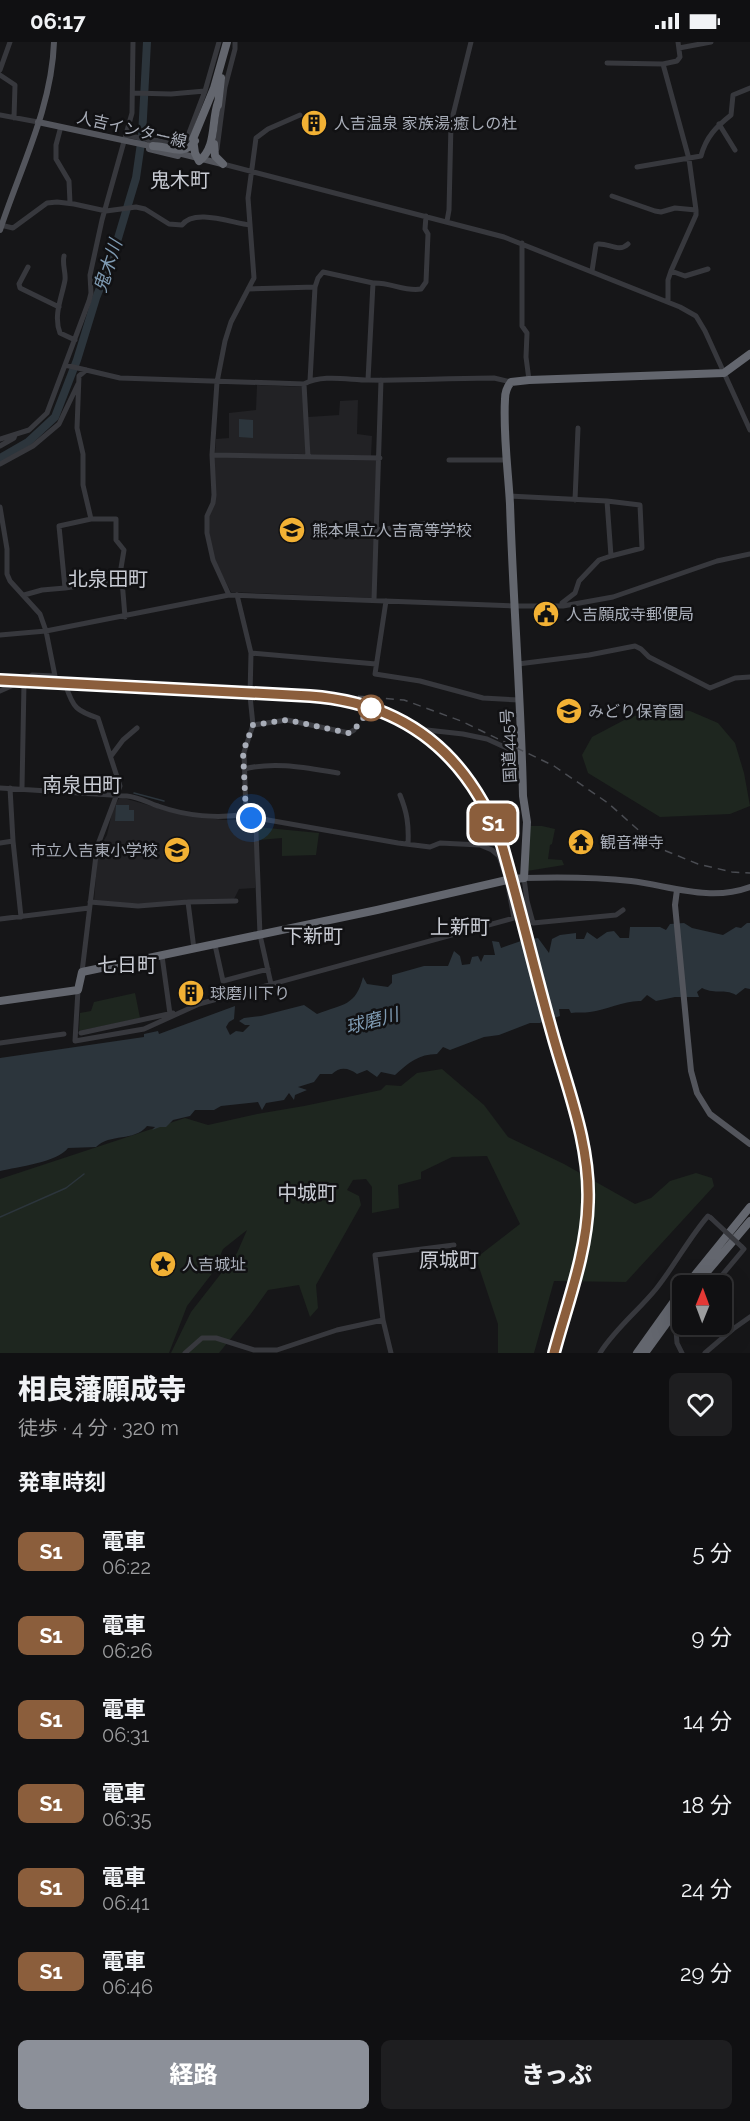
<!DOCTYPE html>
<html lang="ja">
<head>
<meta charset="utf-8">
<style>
	body { margin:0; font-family:Raleway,"Noto Sans JP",sans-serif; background:#1e1e20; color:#f1f3f6; height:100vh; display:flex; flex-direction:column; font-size:22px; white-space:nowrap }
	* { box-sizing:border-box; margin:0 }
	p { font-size:20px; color:#9c9d9f }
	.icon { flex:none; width:33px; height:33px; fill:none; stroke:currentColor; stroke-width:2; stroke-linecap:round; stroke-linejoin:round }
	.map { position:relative; height:1311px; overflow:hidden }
	.sheet { display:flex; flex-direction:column; background:#101012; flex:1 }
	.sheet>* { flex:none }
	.badge { padding:0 12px; border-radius:9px; font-size:21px; line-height:39px }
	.needle { width:39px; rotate:1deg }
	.tools { position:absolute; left:672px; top:1233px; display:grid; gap:12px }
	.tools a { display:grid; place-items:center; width:60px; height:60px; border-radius:9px; background:#101012; box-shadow:0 6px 24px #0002,0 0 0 2px #303032; font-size:30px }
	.you { position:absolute; width:30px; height:30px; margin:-15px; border:4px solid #fff; border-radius:50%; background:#1a73e8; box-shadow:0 0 0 9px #1a73e833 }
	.map>.badge { position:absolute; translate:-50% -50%; box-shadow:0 0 0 3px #fff }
	h2 { padding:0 18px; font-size:22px; line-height:54px }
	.round { display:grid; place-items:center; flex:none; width:63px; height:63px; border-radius:9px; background:#1e1e20 }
	.summary { display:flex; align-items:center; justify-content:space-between; height:102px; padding:0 18px }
	h1 { font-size:28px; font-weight:800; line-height:45px }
	.button { display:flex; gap:12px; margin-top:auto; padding:12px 18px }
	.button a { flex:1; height:69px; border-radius:9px; background:#8c9099; color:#fff; font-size:24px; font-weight:800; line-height:69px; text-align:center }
	.button a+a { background:#1e1e20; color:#f1f3f6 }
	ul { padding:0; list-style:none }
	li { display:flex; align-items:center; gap:18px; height:84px; padding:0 18px }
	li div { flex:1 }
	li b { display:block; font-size:22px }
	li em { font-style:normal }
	li .badge { min-width:66px; font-weight:700; text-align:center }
	.status { display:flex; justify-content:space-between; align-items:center; height:42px; padding:0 30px; background:#101012; direction:ltr }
	.status svg { height:16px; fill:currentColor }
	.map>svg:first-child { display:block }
	.built { fill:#222225 }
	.green { fill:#1e261f }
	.water { fill:#2c353c }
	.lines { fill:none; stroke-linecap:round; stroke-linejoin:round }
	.stream { stroke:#2c353c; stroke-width:1.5 }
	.river { stroke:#2c353c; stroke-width:8 }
	.minor { stroke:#37383d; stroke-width:5 }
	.major { stroke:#53555c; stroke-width:6 }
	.highway { stroke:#63666e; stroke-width:8 }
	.rail { stroke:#4a4c52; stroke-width:1.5; stroke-dasharray:8 6; stroke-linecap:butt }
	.minor-bridge { stroke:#37383d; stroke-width:5 }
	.line-casing { stroke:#fff; stroke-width:14 }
	.line { stroke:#8b5e3c; stroke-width:9 }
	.walk { stroke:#a8adb8; stroke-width:6; stroke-dasharray:0 10.8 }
	.stop-dot { fill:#fff; stroke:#8b5e3c; stroke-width:3 }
	.labels { text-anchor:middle; stroke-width:5; stroke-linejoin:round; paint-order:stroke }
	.poi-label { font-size:16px; fill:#a8adb8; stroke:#111113; text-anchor:start }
	.street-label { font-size:16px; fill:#a8adb8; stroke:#111113 }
	.water-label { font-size:18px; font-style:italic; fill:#7f9bb3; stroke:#111113 }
	.quarter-label { font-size:20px; fill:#c9ccd4; stroke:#111113 }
</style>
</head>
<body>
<div class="status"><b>06:17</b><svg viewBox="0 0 49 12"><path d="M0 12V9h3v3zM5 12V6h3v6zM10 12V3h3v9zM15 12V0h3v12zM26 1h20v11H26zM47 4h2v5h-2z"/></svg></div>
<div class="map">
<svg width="750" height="1311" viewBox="0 0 750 1311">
	<rect width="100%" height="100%" fill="#161618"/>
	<path class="built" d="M257 343 303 345 306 412 215 411 216 397 229 396V371L256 368Z
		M358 358 357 392 372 394 371 414 310 412 308 375 339 373 340 359Z
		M213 414 378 417 373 556 231 550 215 519 210 500 208 476 212 468Z
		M120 755 176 771 223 778H251L255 806V846L239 847 234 857 134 862 94 859 98 809 107 793 113 766Z"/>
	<path class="green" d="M659 667 690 669 718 681 735 701 744 731 750 764 730 772 660 775 588 731 582 713 592 695 628 676Z
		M529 784H542L555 787 552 802 550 803 548 817 562 818 564 823 527 829Z
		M257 785 319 791 316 813 282 814V796L259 798Z
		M135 951 140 976 79 989 80 971 91 969 94 960Z
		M442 1027 484 1063 508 1095 564 1122 635 1162 651 1156 670 1139 696 1131 712 1136 714 1144 626 1240 554 1239 534 1311H498V1282L476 1216 520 1182 487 1114 452 1115 421 1130V1137L398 1143 399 1166 372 1171V1145L366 1137 353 1138 347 1148 359 1154 361 1163 316 1243 318 1266 310 1275 299 1243 268 1248 250 1273 219 1311H171L191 1270 237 1211 247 1188 223 1207 214 1229 187 1264 169 1311H0V1137L185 1076 208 1083 257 1072 304 1064 381 1048 386 1043 401 1044 417 1031Z"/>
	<path class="water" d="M239 377 253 378V396L239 395Z
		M116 763H129V768H134V779H115Z
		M684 881 692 886 723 893 736 885 741 886 747 881H750V947L745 946 736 953C723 946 717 953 702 946L697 950 699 955H675L656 959 647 953 641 959C626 958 606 968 590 970 584 971 577 970 571 971L569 967H559L560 974 540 981H530L499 993 484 995 450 1008 443 1005 437 1012C419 1012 408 1021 395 1033L381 1030 377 1035 367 1028 357 1032C349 1026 340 1024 332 1032H320L314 1040 298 1045 307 1048 295 1053 294 1058 289 1051 284 1058 266 1061 262 1068 258 1060 221 1064 214 1068H195L190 1074 173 1078 166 1085H160L152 1088 155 1085 147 1084C134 1100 110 1091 96 1105L68 1106C58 1120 17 1125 0 1129V1016L144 995V992L158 989 159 992 235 964 234 977 229 980 226 985 230 993 236 989 243 990 250 983H245L239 979 244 976 261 974 304 963 317 972C343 962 356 964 363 935L367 942 388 945 392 941V933L424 924H448L454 909 460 914 462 923 470 922 472 915 478 914 481 920 484 913H495L492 899 499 900 501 906 521 899 538 896 549 911 552 897 560 893 576 891V897H584L587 890 597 897 607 890 614 889 620 896H629L630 885H660L666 888 670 882Z"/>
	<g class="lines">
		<path class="stream" d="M134 751 164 759
			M0 1175 66 1146 84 1132"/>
		<path class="river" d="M0 416 28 400 55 375 77 318 96 256 113 213 136 136 142 94 147 0"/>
		<path class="minor" d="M679 6 711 0
			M607 21 663 22 677 19 680 15 678 0
			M663 22 689 117 696 168V173L671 229 668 238V260
			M0 28 10 0
			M0 33 15 43 14 76
			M133 51 171 52 205 49
			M0 73 38 80
			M719 82 735 108
			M60 88 56 103V117L69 139 70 161
			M126 93 150 98
			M152 107 150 98C163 97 175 105 186 99L205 49 219 0
			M217 107 225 45 235 7V0
			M223 122 504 195 680 265 696 274 705 289 750 388
			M637 125 701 114C706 95 716 85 731 73L733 53 750 46
			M612 154 655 169 661 170 675 166 696 168
			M447 179 449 168 451 81 471 0
			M0 183 13 186 47 161 57 160 74 162 106 169 136 165 145 167 169 182 182 183C194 166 232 181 250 183
			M522 201V284L527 291 526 315 529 338
			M64 214C62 223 66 230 65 238 62 255 53 273 60 291L75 298
			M28 225 19 242 20 246 59 265
			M592 229 596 203 598 202C609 201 619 211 628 202
			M671 229 685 234 708 227
			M248 247 315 245
			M65 323 120 336 304 342C322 332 349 338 368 338 410 339 452 336 494 336L511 340
			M86 328 79 334 77 386 83 412V443L91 477
			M368 338 373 241
			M310 339 315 245 318 236 323 230 373 241C390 240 405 250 421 247L426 240 428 192 425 187 426 174
			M304 342 308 415
			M0 397 29 388 47 371 89 259 91 251 90 233 102 178 132 71 133 0
			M0 404 14 396 15 393
			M212 413 380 416
			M449 418H507
			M0 422 33 404 59 382 78 342
			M509 454 607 459 611 514 599 518 579 539 575 551 562 561 563 564
			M575 458 578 386
			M607 459 640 463 642 506 611 514
			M0 465 7 507V532L10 539 40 572 46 589 55 634 32 633 24 641 22 746
			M378 488 428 481
			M65 546 121 538
			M24 553 42 548 65 546 59 484 91 477H116V498L124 508 121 526 125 575
			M229 553 213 518 207 491V474L213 461 214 453 212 413 217 340 225 299 231 280 254 236 248 156 256 96 268 87 300 73
			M374 558 381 338
			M386 559 375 632 420 639 483 656 519 658
			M0 593 46 589 229 553 515 564H563L613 555 717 519 750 512
			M251 611 376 622
			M518 622 589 613 635 604 641 607 649 615 710 646 735 636 750 635
			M66 644C73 666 77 669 98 676L120 744 97 805 82 930
			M0 649 18 641H24
			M253 683 287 678 349 691 354 688
			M427 688 463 692 487 697 522 713
			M111 714 123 698 137 686
			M244 727C275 719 307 726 338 731
			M0 746 127 754C139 755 148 761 158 764 186 774 218 777 246 772L251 776 256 789 260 893 271 942
			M10 746 13 799 21 875
			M400 753C407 770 409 783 408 802
			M0 801 13 799
			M524 836 527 859 533 881 616 873 623 868
			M90 860 138 864 188 860 236 859
			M188 860 194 907
			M0 877 89 866
			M215 903 223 939 268 927
			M162 914 170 972
			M78 948 75 999 144 987 199 962 514 876 507 838 499 814 492 808 480 803 440 801 430 805 398 801 268 778 246 772 244 710 253 683 250 654 251 611 237 553
			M81 991 173 971
			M0 1001 64 992
			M713 1244 744 1207 742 1205
			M185 1311 202 1296H216L254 1308H277L337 1288 383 1278
			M391 1311 383 1278 375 1213 454 1203
			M600 1311C615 1287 638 1269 656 1247 675 1223 689 1196 708 1174L711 1176
			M682 1311 677 1301 676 1289 682 1281
			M705 1311 733 1287 750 1275"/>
		<path class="major" d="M38 80 155 105
			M149 107 178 114
			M174 110 222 122
			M0 188C20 127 52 65 54 0
			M524 836C560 835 595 835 631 839 671 844 710 860 750 845
			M677 848 675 863 688 999 691 1029 697 1051 710 1072 750 1102"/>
		<path class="highway" d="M218 60C211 80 217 105 199 119L195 111 193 97 214 46 227 0
			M218 63 221 36
			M214 102 215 114 223 122
			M153 104C168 104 185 115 195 99
			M0 959 78 948 82 930 377 868 507 838 524 836 527 780 523 754C521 656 513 559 510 462 508 427 503 392 505 357 505 351 507 345 511 340L529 338 724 331 750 312
			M686 1244 750 1165
			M695 1244 750 1179
			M637 1311 682 1248
			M645 1311 682 1260"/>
		<path class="rail" d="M0 638 310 654C407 661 469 714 502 803 521 869 536 935 555 1001 570 1053 590 1105 588 1160 587 1211 567 1262 554 1311
			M344 653 404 658 461 679 554 724 608 761 653 801 666 809 698 822 732 830 750 831"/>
		<path class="minor-bridge" d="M711 1176 742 1205"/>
	</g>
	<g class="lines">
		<defs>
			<path id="line" d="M0 638 310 654C407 661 469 714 502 803 521 869 536 935 555 1001 570 1053 590 1105 588 1160 587 1211 567 1262 554 1311"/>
		</defs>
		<use href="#line" class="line-casing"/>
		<use href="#line" class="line"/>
		<path class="walk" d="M251 776 246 772 243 710 253 683 287 678 349 691 354 688 371 666"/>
	</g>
	<defs>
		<symbol id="building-disc" viewBox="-11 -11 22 22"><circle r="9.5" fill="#f2b134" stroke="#111113"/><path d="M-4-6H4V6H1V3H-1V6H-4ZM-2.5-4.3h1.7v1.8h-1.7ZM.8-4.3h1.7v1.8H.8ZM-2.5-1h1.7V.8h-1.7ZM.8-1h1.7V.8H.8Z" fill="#111"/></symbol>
		<symbol id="school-disc" viewBox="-11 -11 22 22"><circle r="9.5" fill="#f2b134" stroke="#111113"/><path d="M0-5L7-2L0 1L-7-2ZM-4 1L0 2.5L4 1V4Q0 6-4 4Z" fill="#111"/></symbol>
		<symbol id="civic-disc" viewBox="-11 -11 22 22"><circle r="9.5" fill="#f2b134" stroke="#111113"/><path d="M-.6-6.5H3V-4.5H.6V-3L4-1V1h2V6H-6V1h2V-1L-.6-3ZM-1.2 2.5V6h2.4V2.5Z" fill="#111"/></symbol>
		<symbol id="temple-disc" viewBox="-11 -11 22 22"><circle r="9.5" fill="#f2b134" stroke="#111113"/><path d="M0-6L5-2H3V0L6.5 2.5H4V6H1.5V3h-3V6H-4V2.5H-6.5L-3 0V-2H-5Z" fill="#111"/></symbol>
		<symbol id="sight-disc" viewBox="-11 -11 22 22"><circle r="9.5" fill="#f2b134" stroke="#111113"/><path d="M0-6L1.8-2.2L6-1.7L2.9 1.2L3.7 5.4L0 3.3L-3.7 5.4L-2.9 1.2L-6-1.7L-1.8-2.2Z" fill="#111"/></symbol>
	</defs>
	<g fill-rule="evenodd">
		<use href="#building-disc" x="299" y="66" width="30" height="30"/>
		<use href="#school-disc" x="277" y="473" width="30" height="30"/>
		<use href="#civic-disc" x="531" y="557" width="30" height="30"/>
		<use href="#school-disc" x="554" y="654" width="30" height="30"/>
		<use href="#temple-disc" x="566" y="785" width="30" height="30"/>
		<use href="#school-disc" x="162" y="793" width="30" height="30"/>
		<use href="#building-disc" x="176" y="936" width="30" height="30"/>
		<use href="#sight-disc" x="148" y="1207" width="30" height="30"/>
	</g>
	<circle class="stop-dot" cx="371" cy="666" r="12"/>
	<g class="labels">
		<g class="poi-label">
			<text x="334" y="87">人吉温泉 家族湯;癒しの杜</text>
			<text x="312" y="494">熊本県立人吉高等学校</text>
			<text x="566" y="578">人吉願成寺郵便局</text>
			<text x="588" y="675">みどり保育園</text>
			<text x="600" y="806">観音禅寺</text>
			<text x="158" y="814" text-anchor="end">市立人吉東小学校</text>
			<text x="210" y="957">球磨川下り</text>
			<text x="182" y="1228">人吉城址</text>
		</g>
		<g class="street-label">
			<text transform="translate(132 87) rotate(13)" y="6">人吉インター線</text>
			<text transform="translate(508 704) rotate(-93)" y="6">国道445号</text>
		</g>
		<g class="water-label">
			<text transform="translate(108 224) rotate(-72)" y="6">鬼木川</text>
			<text transform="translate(372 979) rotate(-15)" y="6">球磨川</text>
		</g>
		<g class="quarter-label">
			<text x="180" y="145">鬼木町</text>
			<text x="108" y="544">北泉田町</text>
			<text x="82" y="750">南泉田町</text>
			<text x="460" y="892">上新町</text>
			<text x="313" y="901">下新町</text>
			<text x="127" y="930">七日町</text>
			<text x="307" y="1158">中城町</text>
			<text x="449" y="1225">原城町</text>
		</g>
	</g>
</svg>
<div class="tools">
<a><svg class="needle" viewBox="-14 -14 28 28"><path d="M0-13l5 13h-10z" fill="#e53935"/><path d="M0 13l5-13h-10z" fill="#9c9d9f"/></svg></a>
</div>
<div class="you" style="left:251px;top:776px"></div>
<b class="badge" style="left:493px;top:781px;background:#8b5e3c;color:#fff">S1</b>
</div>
<section class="sheet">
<div class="summary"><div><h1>相良藩願成寺</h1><p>徒歩 · 4 分 · 320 m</p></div><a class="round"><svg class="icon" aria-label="heart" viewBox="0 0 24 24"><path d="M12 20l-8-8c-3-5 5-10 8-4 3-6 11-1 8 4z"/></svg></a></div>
<h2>発車時刻</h2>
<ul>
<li><span class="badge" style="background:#8b5e3c;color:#fff">S1</span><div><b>電車</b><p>06:22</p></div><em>5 分</em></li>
<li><span class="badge" style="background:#8b5e3c;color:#fff">S1</span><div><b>電車</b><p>06:26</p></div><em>9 分</em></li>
<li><span class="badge" style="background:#8b5e3c;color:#fff">S1</span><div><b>電車</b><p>06:31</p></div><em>14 分</em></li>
<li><span class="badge" style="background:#8b5e3c;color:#fff">S1</span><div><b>電車</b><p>06:35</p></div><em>18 分</em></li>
<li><span class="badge" style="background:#8b5e3c;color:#fff">S1</span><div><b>電車</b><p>06:41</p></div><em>24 分</em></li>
<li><span class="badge" style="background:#8b5e3c;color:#fff">S1</span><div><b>電車</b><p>06:46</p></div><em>29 分</em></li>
</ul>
<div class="button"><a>経路</a><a>きっぷ</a></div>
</section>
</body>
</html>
